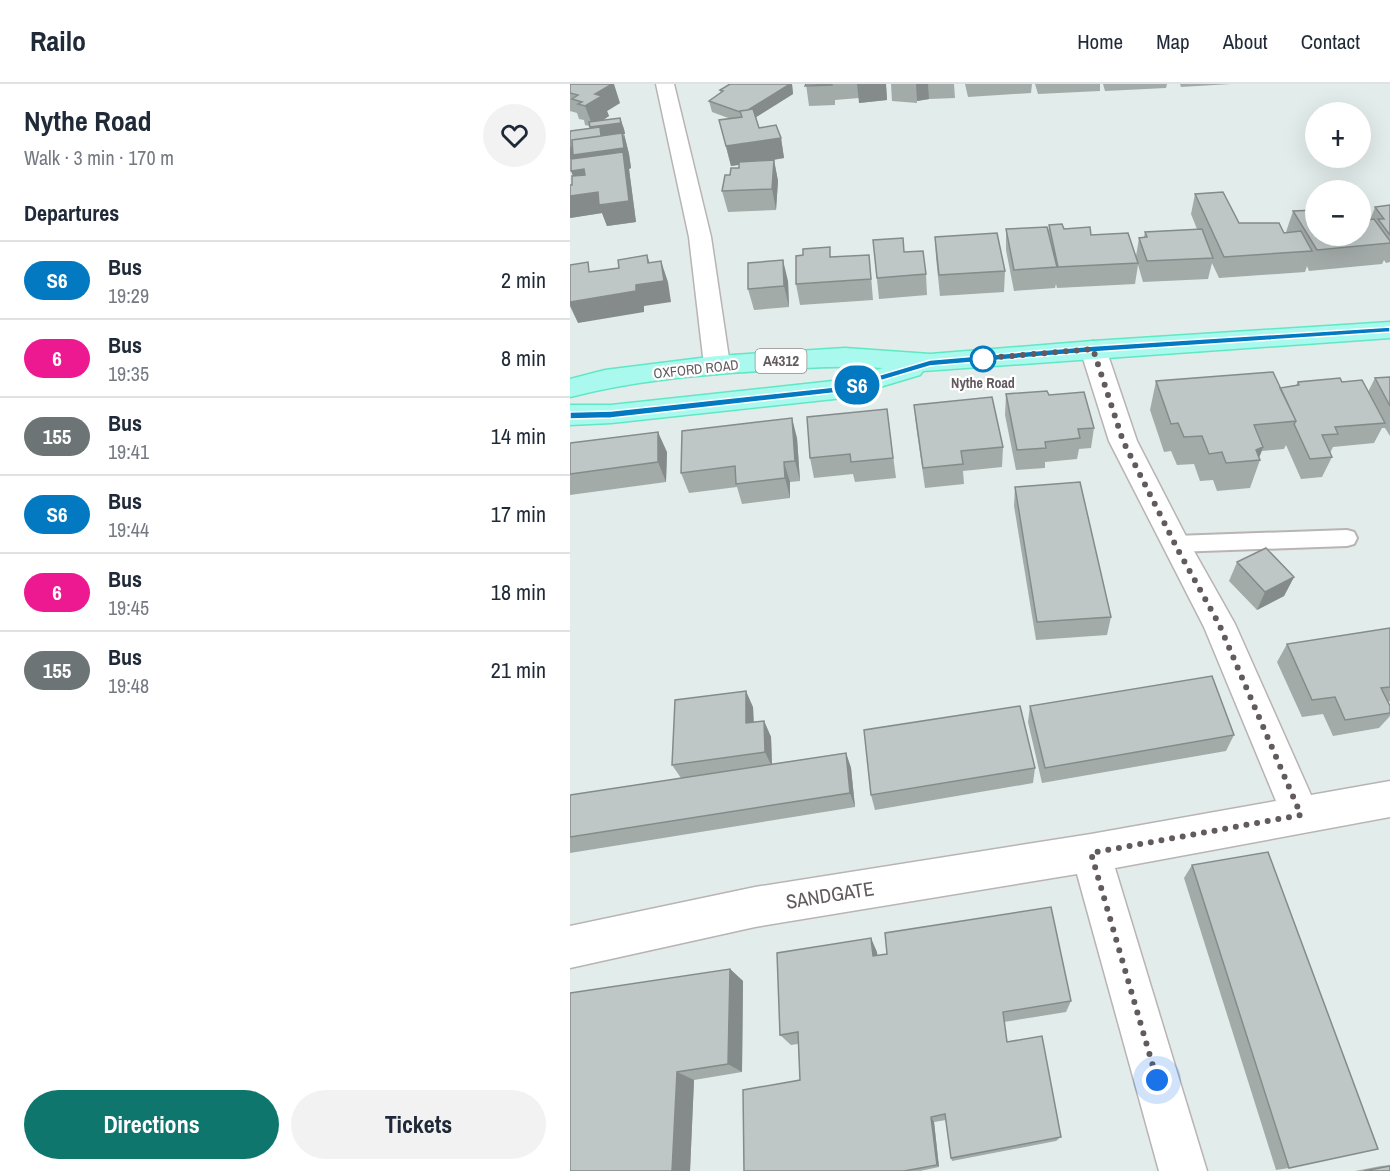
<!DOCTYPE html>
<html lang="en">
<head>
<meta charset="utf-8">
<style>
	body { margin:0; font-family:"Archivo Narrow",sans-serif; background:#f2f2f3; color:#1f2937; height:100vh; display:flex; flex-direction:column; font-size:22px; white-space:nowrap }
	* { box-sizing:border-box; margin:0 }
	p { font-size:20px; color:#747a83 }
	.icon { flex:none; width:33px; height:33px; fill:none; stroke:currentColor; stroke-width:2; stroke-linecap:round; stroke-linejoin:round }
	.map { position:relative; flex:1; overflow:hidden }
	.drawer { display:flex; flex-direction:column; background:#fff; width:570px }
	.drawer>* { flex:none }
	.badge { padding:0 12px; border-radius:20px; font-size:21px; line-height:39px }
	.controls { position:absolute; left:735px; top:18px; display:grid; gap:12px }
	.controls a { display:grid; place-items:center; width:66px; height:66px; border-radius:50%; background:#fff; box-shadow:0 6px 24px #0002; font-size:30px }
	.you { position:absolute; width:30px; height:30px; margin:-15px; border:4px solid #fff; border-radius:50%; background:#1a73e8; box-shadow:0 0 0 9px #1a73e833 }
	.map>.badge { position:absolute; translate:-50% -50%; box-shadow:0 0 0 3px #fff }
	h2 { padding:0 24px; font-size:22px; line-height:54px }
	.round { display:grid; place-items:center; flex:none; width:63px; height:63px; border-radius:32px; background:#f2f2f3 }
	.head { display:flex; align-items:center; justify-content:space-between; height:102px; padding:0 24px }
	h1 { font-size:28px; font-weight:700; line-height:45px }
	.action { display:flex; gap:12px; margin-top:auto; padding:12px 24px }
	.action a { flex:1; height:69px; border-radius:36px; background:#0f766e; color:#fff; font-size:24px; font-weight:700; line-height:69px; text-align:center }
	.action a+a { background:#f2f2f3; color:#1f2937 }
	ul { padding:0; list-style:none }
	li { display:flex; align-items:center; gap:18px; height:78px; padding:0 24px; border-top:2px solid #e0e1e3 }
	li div { flex:1 }
	li b { display:block; font-size:22px }
	li em { font-style:normal }
	li .badge { min-width:66px; font-weight:700; text-align:center }
	header { display:flex; align-items:center; gap:36px; box-sizing:border-box; height:84px; padding:0 30px; background:#fff; border-bottom:2px solid #e0e1e3 }
	header strong { font-size:28px }
	nav { display:flex; gap:33px; margin-inline-start:auto; font-size:21px }
	main { display:flex; flex:1; min-height:0 }
	.map>svg:first-child { display:block }
	.lines { fill:none; stroke-linecap:round; stroke-linejoin:round }
	.lane-casing { stroke:#b9b3b4; stroke-width:4 }
	.street-casing { stroke:#b9b3b4; stroke-width:3 }
	.primary-casing { stroke:#5fe8c3; stroke-width:3 }
	.lane { fill:#fff; fill-rule:evenodd }
	.street { fill:#fff; fill-rule:evenodd }
	.primary { fill:#aaf9ee; fill-rule:evenodd }
	.wall { fill:#a3aba9 }
	.shaded-wall { fill:#858b8a; fill-rule:evenodd }
	.building { fill:#bec7c5; stroke:#858b8a; stroke-width:1.5 }
	.line { fill:#0279c1; stroke:#fff; stroke-width:1.5 }
	.walk { stroke:#625a5e; stroke-width:6; stroke-dasharray:0 10.8 }
	.stop-dot { fill:#fff; stroke:#0279c1; stroke-width:3 }
	.labels { text-anchor:middle; stroke-width:4.5; stroke-linejoin:round; paint-order:stroke }
	.far-street-label { font-size:14px; fill:#625a5e; stroke:#fff }
	.far-stop-label { font-size:14px; font-weight:bold; fill:#625a5e; stroke:#fff }
	.shield { fill:#fff; stroke:#918c8e; stroke-width:1.5 }
	.shield-label { font-size:15px; font-weight:bold; fill:#625a5e }
	.near-street-label { font-size:20px; fill:#625a5e; stroke:#fff }
</style>
</head>
<body>
<header>
<strong>Railo</strong>
<nav><a>Home</a><a>Map</a><a>About</a><a>Contact</a></nav>
</header>
<main>
<section class="drawer">
<div class="head"><div><h1>Nythe Road</h1><p>Walk · 3 min · 170 m</p></div><a class="round"><svg class="icon" aria-label="heart" viewBox="0 0 24 24"><path d="M12 20l-8-8c-3-5 5-10 8-4 3-6 11-1 8 4z"/></svg></a></div>
<h2>Departures</h2>
<ul>
<li><span class="badge" style="background:#0279c1;color:#fff">S6</span><div><b>Bus</b><p>19:29</p></div><em>2 min</em></li>
<li><span class="badge" style="background:#ed1990;color:#fff">6</span><div><b>Bus</b><p>19:35</p></div><em>8 min</em></li>
<li><span class="badge" style="background:#6c7476;color:#fff">155</span><div><b>Bus</b><p>19:41</p></div><em>14 min</em></li>
<li><span class="badge" style="background:#0279c1;color:#fff">S6</span><div><b>Bus</b><p>19:44</p></div><em>17 min</em></li>
<li><span class="badge" style="background:#ed1990;color:#fff">6</span><div><b>Bus</b><p>19:45</p></div><em>18 min</em></li>
<li><span class="badge" style="background:#6c7476;color:#fff">155</span><div><b>Bus</b><p>19:48</p></div><em>21 min</em></li>
</ul>
<div class="action"><a>Directions</a><a>Tickets</a></div>
</section>
<div class="map">
<svg width="820" height="1087" viewBox="0 0 820 1087">
	<rect width="100%" height="100%" fill="#e2ecea"/>
	<g class="lines">
		<defs>
			<path id="lane" d="M777 446 784 448 787 454 784 460 777 462 605 468 598 466 594 460 598 454 605 452Z"/>
			<path id="street" d="M86 0H104L141 153 160 281 156 287 147 290 138 287 134 281 119 153Z
				M523 257 532 259 536 265 567 357 620 460 665 540 741 711 820 697V733L545 784 637 1087H589L507 790 185 843 0 884V842L185 803 521 750 706 717 634 543 539 357 510 265 514 259Z"/>
			<path id="primary" d="M820 238V254L353 287 350 291 273 314 41 339 0 341V321H41L272 296 313 284C272 281 231 284 190 287 126 291 62 297 0 313V295L35 286 147 272 275 264 360 270 523 257Z"/>
		</defs>
		<use href="#lane" class="lane-casing"/>
		<use href="#street" class="street-casing"/>
		<use href="#primary" class="primary-casing"/>
		<use href="#lane" class="lane"/>
		<use href="#street" class="street"/>
		<use href="#primary" class="primary"/>
	</g>
	<path class="wall" d="M0 0 50 19 37 27 39 32 33 36 50 34 54 45 55 50H53H54L59 70 61 84 59 85 66 138 37 142 32 129 0 134V101H2L3 92 1 75H0V47L20 44 19 42 15 41 14 36 9 35 7 29 0 27Z
		M160 0H222L223 10 186 33 189 44 211 54 214 74 204 76 208 97 206 126 158 128 152 107 160 91 169 84V81L161 82 149 36 161 35 142 28 139 17 151 9 150 6Z
		M236 0H316L317 16 289 19V14L265 16V21L239 22Z
		M321 0H384L385 14 359 15 347 17V19L322 17Z
		M395 0H462L461 9 398 13Z
		M465 0H530V7L468 10Z
		M533 0H597L596 4 535 7Z
		M610 0H661L611 3Z
		M625 110 669 139 714 149 716 148 723 127 746 152 800 136 805 123 820 121V178L816 179 814 176 812 180 739 187 737 182 735 188 649 194 642 179 638 195 573 198 568 181 565 200 487 204 486 200 485 204 444 207 436 166V145L478 148 479 141 521 151 566 172 569 154 574 153 575 148 627 145 621 130Z
		M365 153 435 187 434 208 370 212 366 174Z
		M303 156 334 168 356 190 357 211 309 215Z
		M262 173 301 192 303 216 230 221 226 200Z
		M218 197 219 223 184 226 178 205Z
		M820 293V352L815 344H812L804 359 763 363 760 369 762 373 752 393 731 395 716 361 714 365 692 367 689 374 690 376 680 404 647 407 643 396 630 397 624 380 607 381 601 367 594 368 580 326 586 297 710 304 726 301 728 298H772L798 308 805 294Z
		M436 310 479 311 524 344 521 364 509 365 507 375 475 378V384L446 386 435 331Z
		M344 321 433 363 432 383 393 387 394 400 355 404 346 341Z
		M317 325 326 394 285 398 283 390 244 394 240 374Z
		M227 354 230 397 220 398V414L172 420 167 403 119 409 111 389Z
		M0 359 97 368 96 398 0 411Z
		M445 403 541 533 537 551 466 556 444 422Z
		M667 478 724 493 714 512 687 526 659 497Z
		M820 544V617L818 618 820 622V632L809 644 763 652 753 630 732 633 707 578 717 560Z
		M460 622 664 651 656 667 472 699 458 638Z
		M183 623 184 638 194 637 201 653 202 680 276 669 281 684 285 723 0 769V711L111 694 102 681Z
		M465 684 463 699 305 726 301 711Z
		M622 781 719 1084 706 1086 614 794Z
		M307 868V872L501 917 496 928 434 938 437 958 491 1053 486 1057 382 1077 381 1074 376 1036 364 1038 369 1083 350 1087H174L230 996 228 960 221 961 210 951Z
		M160 885 173 897 172 988 124 996 120 1087H0Z
		M820 1081V1087H785L811 1082Z"/>
	<path class="shaded-wall" d="M42 0H44L50 19 37 27 39 32 23 43 15 22 25 10Z
		M220 0H222L223 10 175 40 173 29Z
		M287 0H316L317 16 289 19Z
		M346 0H358L359 15 347 17Z
		M50 34 54 45 55 50H53L54 55V50L59 70 61 84 59 85 66 138 37 142 32 129 0 134V112L28 108 33 121 59 117 55 85 16 91 22 106 9 108 1 87 9 86 4 75H0V64L33 60 31 53 23 54 20 43 51 39ZM52 50 53 57 34 59V53Z
		M211 54 214 74 161 82 156 62Z
		M204 76 208 97 206 126 202 105Z
		M77 171 84 192 91 177 98 198 101 218 74 222V228L8 239 0 222V218L66 201 78 179Z
		M213 176 218 197 219 223 214 202Z
		M222 334 227 354 230 397 225 377Z
		M88 348 97 368 96 398 88 378Z
		M693 363 688 376 686 366Z
		M214 378 220 398V414L215 394Z
		M724 493 714 512 687 526 695 508Z
		M176 607 183 623 184 655 176 639Z
		M194 637 201 653 202 683 195 668Z
		M276 669 281 684 285 723 280 709Z
		M301 854 307 868 309 885 303 872Z
		M160 885 173 897 172 988 158 980Z
		M107 988 124 996 120 1087H102Z
		M361 1033 364 1038 369 1083 367 1081Z"/>
	<path class="building" d="M0 0H42L25 10 32 12 15 22 8 20 12 18 2 15 8 11 0 9Z
		M160 0H220L178 26 170 27V28L139 17 153 7 150 6Z
		M236 0H262V1L235 2Z
		M183 25 189 44 206 41 211 54 156 62 149 36 172 33 170 27Z
		M50 34 51 39 20 43 19 38Z
		M30 43 31 52 2 56V64H0V47Z
		M52 49 54 64 3 71 2 56Z
		M53 68 59 117 29 121 28 108 0 112V101H2V92L15 91 14 85 1 87V75Z
		M204 76 202 105 152 107 155 91H160L161 84H169V78Z
		M653 108 669 139H709L714 149 731 147 742 167 654 173 625 110Z
		M820 121V151L808 135H814L805 123Z
		M746 126V152H790V137L804 135 820 157V159L747 166 723 127Z
		M492 140 494 145 520 143 521 151 558 149 568 179 488 183 479 141Z
		M477 143 487 183 444 186 436 145Z
		M632 145 643 174 577 177 569 154 577 153 575 148Z
		M427 149 435 187 369 191 365 153Z
		M333 154 334 168 353 167 356 190 307 194 303 156Z
		M260 163V173L299 171 301 195 226 200V172L233 171V165Z
		M77 171 78 179 91 177 94 197 66 201V207L0 218V181L18 178 19 188 49 184 48 176Z
		M213 176 214 202 178 205V179Z
		M703 288 726 337 684 341 693 363 686 366 690 376 656 379 652 368 639 370 632 352 614 353 608 339 601 340 586 297Z
		M820 293V322L805 294Z
		M770 294 772 298 792 296 815 339 765 343 768 350 752 351 762 373 740 375 724 340 726 337 710 304 729 301 728 298Z
		M477 307 479 311 514 308 524 344 508 345 510 354 475 358 476 364 447 366 436 310Z
		M422 313 433 363 391 367 393 380 353 384 344 321Z
		M317 325 323 374 281 378 280 370 240 374 237 333Z
		M222 334 225 377 214 378 215 394 166 400 165 382 111 389 112 347Z
		M88 348V378L0 390V359Z
		M510 398 541 533 467 538 445 403Z
		M696 464 724 493 695 508 667 478Z
		M820 544V603L811 604 820 622V629L775 636 765 613 742 616 717 560Z
		M642 592 664 651 475 684 460 622Z
		M176 607V639L194 637 195 668 102 681 105 616Z
		M450 622 465 684 301 711 294 646Z
		M276 669 280 709 0 753V711Z
		M698 768 808 1065 719 1084 622 781Z
		M481 823 501 917 433 928 437 958 472 952 491 1053 381 1074 375 1030 361 1033 367 1081 334 1087H174L173 1006 230 996 228 948 210 951 207 869 301 854 303 872 317 870 315 849Z
		M160 885 158 980 107 988 102 1087H0V909Z
		M820 1082V1087H794Z"/>
	<path class="line" d="M820 243V248L523 268 360 282 273 308 41 334 0 335V328L41 327 273 302 360 276 523 262Z"/>
	<g class="lines">
		<path class="walk" d="M413 275H406L523 265 553 357 608 466 649 540 731 731 521 769 587 996"/>
	</g>
	<circle class="stop-dot" cx="413" cy="275" r="12"/>
	<g class="labels">
		<g class="far-street-label">
			<text transform="translate(126 285) rotate(-6)" y="5">OXFORD ROAD</text>
		</g>
		<g class="far-stop-label">
			<text x="413" y="304">Nythe Road</text>
		</g>
		<rect class="shield" x="185.5" y="265" width="51" height="24" rx="4.5"/>
		<g class="shield-label">
			<text x="211" y="282">A4312</text>
		</g>
		<g class="near-street-label">
			<text transform="translate(260 811) rotate(-9)" y="7">SANDGATE</text>
		</g>
	</g>
</svg>
<div class="controls">
<a>+</a>
<a>−</a>
</div>
<div class="you" style="left:587px;top:996px"></div>
<b class="badge" style="left:287px;top:301px;background:#0279c1;color:#fff">S6</b>
</div>
</main>
</body>
</html>
